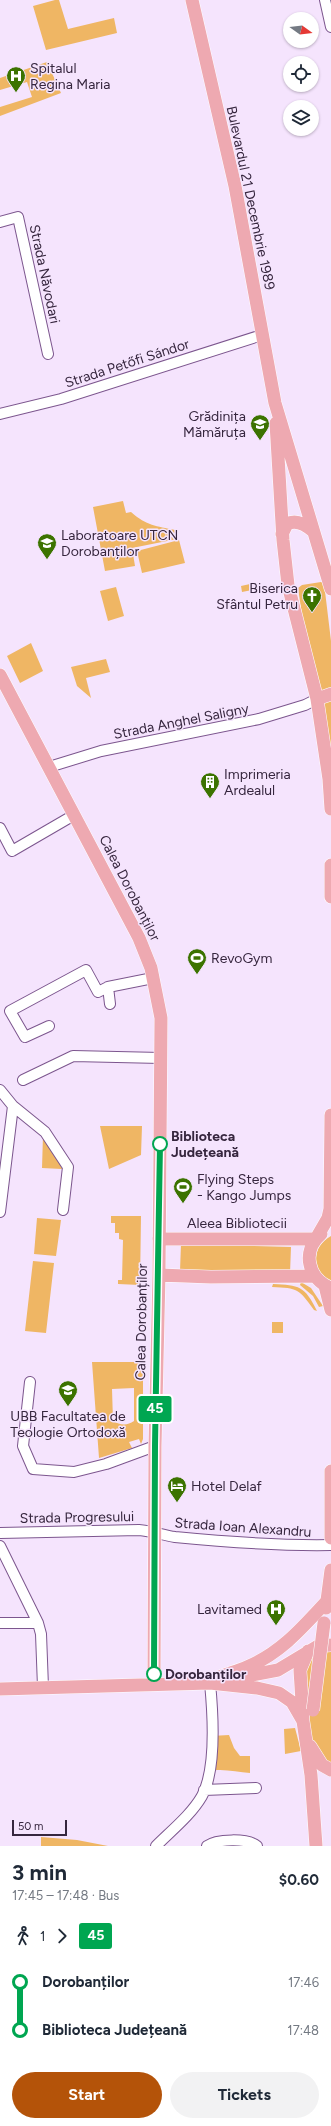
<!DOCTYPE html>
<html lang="en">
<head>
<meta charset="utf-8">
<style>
	body { margin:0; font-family:Figtree,sans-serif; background:#f2f2f3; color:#1f2937; height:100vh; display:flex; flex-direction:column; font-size:15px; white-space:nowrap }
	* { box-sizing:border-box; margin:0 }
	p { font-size:13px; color:#747a83 }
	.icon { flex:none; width:22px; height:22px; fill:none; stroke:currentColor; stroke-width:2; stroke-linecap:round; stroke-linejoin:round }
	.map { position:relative; height:1846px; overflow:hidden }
	.sheet { display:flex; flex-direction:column; background:#fff; flex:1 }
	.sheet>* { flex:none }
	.badge { padding:0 8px; border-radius:3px; font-size:14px; line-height:26px }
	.needle { width:26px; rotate:105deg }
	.controls { position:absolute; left:283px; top:12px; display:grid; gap:8px }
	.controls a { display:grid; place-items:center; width:36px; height:36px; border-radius:50%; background:#fff; box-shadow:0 1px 3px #0004; font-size:20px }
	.scale { position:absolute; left:12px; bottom:10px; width:55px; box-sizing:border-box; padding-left:4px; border:2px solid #36263e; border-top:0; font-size:11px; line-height:14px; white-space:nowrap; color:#36263e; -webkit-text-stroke:3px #f5e4fd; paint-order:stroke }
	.map>.badge { position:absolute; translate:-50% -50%; box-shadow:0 0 0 2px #fff }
	.legs { display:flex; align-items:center; gap:6px; height:44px; padding:0 12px; font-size:13px }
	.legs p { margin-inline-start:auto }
	.overview { display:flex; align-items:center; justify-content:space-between; height:68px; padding:0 12px }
	h1 { font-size:22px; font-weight:700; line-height:30px }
	.primary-button { display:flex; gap:8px; margin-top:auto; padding:8px 12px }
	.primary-button a { flex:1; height:46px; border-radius:24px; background:#b45309; color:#fff; font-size:16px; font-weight:700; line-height:46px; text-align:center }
	.primary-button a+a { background:#f2f2f3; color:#1f2937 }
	ul { padding:0 12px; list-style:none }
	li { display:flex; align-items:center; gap:14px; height:48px; font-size:15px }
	li i { display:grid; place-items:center; width:6px; height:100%; margin:0 5px; background:currentColor }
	li i::after { content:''; width:10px; height:10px; margin:-5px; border:3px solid; border-radius:50%; background:#fff }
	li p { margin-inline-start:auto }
	li:first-child i { background:linear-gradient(#0000 50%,currentColor 0) }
	li:last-child i { background:linear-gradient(currentColor 50%,#0000 0) }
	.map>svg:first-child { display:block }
	.green { fill:#efb664; fill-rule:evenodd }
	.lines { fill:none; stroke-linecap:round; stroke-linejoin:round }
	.minor-casing { stroke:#7c568e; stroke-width:12 }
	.major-casing { stroke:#fff; stroke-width:14 }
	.minor { stroke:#fff; stroke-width:10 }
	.major { stroke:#eea9b1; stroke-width:13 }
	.major-bridge-casing { stroke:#fff; stroke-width:14; stroke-linecap:butt }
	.major-bridge { stroke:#eea9b1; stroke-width:13 }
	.line-1-casing { stroke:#fff; stroke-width:9 }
	.line-1 { stroke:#00a651; stroke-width:6 }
	.stop-1-dot { fill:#fff; stroke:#00a651; stroke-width:2 }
	.labels { text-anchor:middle; stroke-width:3; stroke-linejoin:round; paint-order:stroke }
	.poi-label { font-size:14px; fill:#36263e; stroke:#f5e4fd; text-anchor:start }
	.street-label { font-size:14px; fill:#36263e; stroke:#f5e4fd }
	.stop-label { font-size:14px; font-weight:bold; fill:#36263e; stroke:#f5e4fd; text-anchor:start }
</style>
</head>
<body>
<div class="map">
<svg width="331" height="1846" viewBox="0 0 331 1846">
	<rect width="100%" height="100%" fill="#f5e4fd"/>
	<path class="green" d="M55 0H59L68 29 114 18 117 33 46 50 33 6Z
		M47 62 61 93 0 116V107L32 97 27 82 0 90V78Z
		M123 501 126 513 131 512C147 526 156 526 175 530L177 539 132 548 135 566 105 571 93 507Z
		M179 540 185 563 142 573 137 551Z
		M321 582 324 583 331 641V689L321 691 306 641 298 588 302 585Z
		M250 584 252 590 242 592 241 586Z
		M116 587 124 616 108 621 100 591Z
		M31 643 43 671 20 683 7 656Z
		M106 659 110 672 86 678 91 698 77 686 71 667Z
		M331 698V758L322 701Z
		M142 1126 141 1155 109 1169 100 1126Z
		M43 1135 56 1154 62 1169 42 1168Z
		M111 1216H141L140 1285 118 1284V1280H122L123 1240 119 1239V1233H115V1223H111Z
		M37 1218 61 1220 56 1256 34 1254Z
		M331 1236V1281C311 1271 311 1247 331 1236Z
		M181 1244 291 1247 290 1274 180 1271Z
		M33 1261 54 1263 46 1333 25 1331Z
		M301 1282 311 1288 323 1306 319 1307 313 1296 300 1285Z
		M273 1284C299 1285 305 1286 317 1311L314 1310C299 1289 298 1288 272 1287Z
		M272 1322H283V1333H272Z
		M92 1362H143V1439L141 1444 139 1439 129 1442 132 1448 99 1458ZM134 1388V1421C127 1426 120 1425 113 1421L112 1389Z
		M331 1646V1768L322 1763 305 1724 302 1688 310 1652Z
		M295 1728 301 1751 285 1754 284 1729Z
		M229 1735 234 1748 240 1756H250V1773C237 1772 222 1768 210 1771L211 1736Z
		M41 1837 77 1840 108 1846H41Z"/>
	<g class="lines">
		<defs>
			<path id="minor" d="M325 0 331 27
				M0 222 18 217 48 354
				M0 414 61 399 262 335
				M49 767 101 751 259 719 305 705 317 699
				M0 828 12 851 74 815
				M110 1004 108 987 153 978
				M49 1026 25 1037 10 1011 86 970 98 992 108 987
				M23 1080 73 1056 161 1058
				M0 1090 13 1106 45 1132 68 1167 63 1210
				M0 1212 13 1106
				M30 1382 23 1446 33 1469 74 1472 106 1464 155 1446
				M0 1533 139 1530C152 1531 162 1535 175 1537 227 1542 279 1546 331 1545
				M0 1546 38 1623 41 1634 43 1687
				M0 1623H38
				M204 1790 256 1788
				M156 1846C172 1830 191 1815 202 1796 217 1768 213 1714 210 1683
				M207 1846C216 1839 248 1838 257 1846"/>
			<path id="major" d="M192 0 235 186 275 403 331 589
				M276 423 283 540 288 585 317 699 329 779 331 809
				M282 534 287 524C296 519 306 525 313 531
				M0 675 139 938 151 968 161 1018 159 1275 155 1446 154 1684
				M317 699 331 694
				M331 865V897
				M321 1234C301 1251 308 1279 331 1288
				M317 1237 328 1218 330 1209 331 1115
				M159 1239H315
				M159 1275 211 1277 314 1276
				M325 1286 331 1310
				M331 1471V1538
				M326 1608 331 1570
				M231 1679 278 1670 318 1646 331 1645
				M207 1683C220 1675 233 1673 247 1667 281 1653 303 1627 328 1600
				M0 1689 210 1683 257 1688 279 1693 292 1702 303 1721 311 1775 316 1846
				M303 1717 300 1670 308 1651
				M310 1746 322 1765 331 1770"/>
		</defs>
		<use href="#minor" class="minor-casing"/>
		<use href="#major" class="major-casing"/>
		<use href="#minor" class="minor"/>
		<use href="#major" class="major"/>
		<defs>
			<path id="major-bridge" d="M313 1710 324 1623"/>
		</defs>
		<use href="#major-bridge" class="major-bridge-casing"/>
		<use href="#major-bridge" class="major-bridge"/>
	</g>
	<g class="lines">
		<defs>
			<path id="line-1" d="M154 1674 155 1446 160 1144"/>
		</defs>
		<use href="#line-1" class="line-1-casing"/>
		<use href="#line-1" class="line-1"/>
	</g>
	<defs>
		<symbol id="hospital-pin" viewBox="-11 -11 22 30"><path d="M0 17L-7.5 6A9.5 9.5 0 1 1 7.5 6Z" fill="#3c7300" stroke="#f5e4fd"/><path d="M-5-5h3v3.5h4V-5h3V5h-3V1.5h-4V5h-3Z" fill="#fff"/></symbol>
		<symbol id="school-pin" viewBox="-11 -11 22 30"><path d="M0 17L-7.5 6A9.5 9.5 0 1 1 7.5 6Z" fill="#3c7300" stroke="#f5e4fd"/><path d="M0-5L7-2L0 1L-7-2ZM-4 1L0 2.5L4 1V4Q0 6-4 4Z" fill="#fff"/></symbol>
		<symbol id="university-pin" viewBox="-11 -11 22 30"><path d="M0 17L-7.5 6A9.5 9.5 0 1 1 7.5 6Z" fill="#3c7300" stroke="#f5e4fd"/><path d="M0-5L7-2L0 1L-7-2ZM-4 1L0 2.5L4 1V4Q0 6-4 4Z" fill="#fff"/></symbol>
		<symbol id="church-pin" viewBox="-11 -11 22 30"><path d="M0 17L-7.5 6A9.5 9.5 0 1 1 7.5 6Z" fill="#3c7300" stroke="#f5e4fd"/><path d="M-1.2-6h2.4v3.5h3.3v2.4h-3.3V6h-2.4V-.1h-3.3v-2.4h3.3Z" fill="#fff"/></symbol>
		<symbol id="building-pin" viewBox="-11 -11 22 30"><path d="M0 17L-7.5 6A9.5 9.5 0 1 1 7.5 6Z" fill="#3c7300" stroke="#f5e4fd"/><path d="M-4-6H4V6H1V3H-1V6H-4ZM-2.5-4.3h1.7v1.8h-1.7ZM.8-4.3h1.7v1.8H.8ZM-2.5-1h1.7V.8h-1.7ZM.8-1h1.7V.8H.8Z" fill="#fff"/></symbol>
		<symbol id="stadium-pin" viewBox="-11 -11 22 30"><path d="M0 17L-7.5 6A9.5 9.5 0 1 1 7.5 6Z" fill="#3c7300" stroke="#f5e4fd"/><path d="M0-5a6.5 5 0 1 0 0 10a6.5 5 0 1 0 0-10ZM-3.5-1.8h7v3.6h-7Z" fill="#fff"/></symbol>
		<symbol id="hotel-pin" viewBox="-11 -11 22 30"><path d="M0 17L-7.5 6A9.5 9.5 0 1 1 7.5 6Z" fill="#3c7300" stroke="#f5e4fd"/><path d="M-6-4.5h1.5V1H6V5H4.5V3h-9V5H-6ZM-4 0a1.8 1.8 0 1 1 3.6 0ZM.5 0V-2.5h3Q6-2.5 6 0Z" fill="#fff"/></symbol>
	</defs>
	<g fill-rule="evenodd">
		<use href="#hospital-pin" x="5" y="65" width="22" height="30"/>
		<use href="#school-pin" x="249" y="413" width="22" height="30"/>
		<use href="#university-pin" x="36" y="532" width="22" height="30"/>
		<use href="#church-pin" x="301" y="585" width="22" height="30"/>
		<use href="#building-pin" x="199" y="771" width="22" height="30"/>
		<use href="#stadium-pin" x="186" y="947" width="22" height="30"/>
		<use href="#stadium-pin" x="172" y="1176" width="22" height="30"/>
		<use href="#university-pin" x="57" y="1379" width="22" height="30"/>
		<use href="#hotel-pin" x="166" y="1475" width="22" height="30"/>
		<use href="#hospital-pin" x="265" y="1598" width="22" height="30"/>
	</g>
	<g class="stop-1-dot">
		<circle cx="160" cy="1144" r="7"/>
		<circle cx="154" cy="1674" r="7"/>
	</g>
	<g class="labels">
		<g class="poi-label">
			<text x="30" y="73">Spitalul<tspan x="30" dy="16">Regina Maria</tspan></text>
			<text x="246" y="421" text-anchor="end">Grădinița<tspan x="246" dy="16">Mămăruța</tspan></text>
			<text x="61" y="540">Laboratoare UTCN<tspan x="61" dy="16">Dorobanților</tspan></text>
			<text x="298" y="593" text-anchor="end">Biserica<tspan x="298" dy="16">Sfântul Petru</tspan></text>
			<text x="224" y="779">Imprimeria<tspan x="224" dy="16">Ardealul</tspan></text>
			<text x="211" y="963">RevoGym</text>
			<text x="197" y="1184">Flying Steps<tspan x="197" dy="16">- Kango Jumps</tspan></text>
			<text x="68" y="1421" text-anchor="middle">UBB Facultatea de<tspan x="68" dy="16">Teologie Ortodoxă</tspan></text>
			<text x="191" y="1491">Hotel Delaf</text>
			<text x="262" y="1614" text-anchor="end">Lavitamed</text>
		</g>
		<g class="street-label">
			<text transform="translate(251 198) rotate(78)" y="5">Bulevardul 21 Decembrie 1989</text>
			<text transform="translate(45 274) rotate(78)" y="5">Strada Năvodari</text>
			<text transform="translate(127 363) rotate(-18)" y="5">Strada Petőfi Sándor</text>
			<text transform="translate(181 721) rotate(-11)" y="5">Strada Anghel Saligny</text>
			<text transform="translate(130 888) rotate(63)" y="5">Calea Dorobanților</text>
			<text x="237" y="1228">Aleea Bibliotecii</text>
			<text transform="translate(141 1322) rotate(-89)" y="5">Calea Dorobanților</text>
			<text transform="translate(77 1517) rotate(-1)" y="5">Strada Progresului</text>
			<text transform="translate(243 1527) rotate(4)" y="5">Strada Ioan Alexandru</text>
		</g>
		<g class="stop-label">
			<text x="171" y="1141">Biblioteca<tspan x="171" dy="16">Județeană</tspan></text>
			<text x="165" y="1679">Dorobanților</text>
		</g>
	</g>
</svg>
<div class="controls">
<a><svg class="needle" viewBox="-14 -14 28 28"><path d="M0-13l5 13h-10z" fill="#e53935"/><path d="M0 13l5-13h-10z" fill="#747a83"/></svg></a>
<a><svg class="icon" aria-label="locate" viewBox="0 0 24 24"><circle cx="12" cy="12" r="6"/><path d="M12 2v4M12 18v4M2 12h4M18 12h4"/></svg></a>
<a><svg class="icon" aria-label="layers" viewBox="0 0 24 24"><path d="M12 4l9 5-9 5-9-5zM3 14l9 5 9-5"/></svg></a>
</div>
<div class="scale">50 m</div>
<b class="badge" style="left:155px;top:1409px;background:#00a651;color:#fff">45</b>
</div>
<section class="sheet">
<div class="overview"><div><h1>3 min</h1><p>17:45 – 17:48 · Bus</p></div><b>$0.60</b></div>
<div class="legs"><svg class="icon" aria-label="walk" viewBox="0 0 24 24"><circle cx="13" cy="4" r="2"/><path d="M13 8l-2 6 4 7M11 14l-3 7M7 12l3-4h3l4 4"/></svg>1<svg class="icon" aria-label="forward" viewBox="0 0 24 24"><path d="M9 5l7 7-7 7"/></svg><b class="badge" style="background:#00a651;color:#fff">45</b></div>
<ul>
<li><i style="color:#00a651"></i><b>Dorobanților</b><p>17:46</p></li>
<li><i style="color:#00a651"></i><b>Biblioteca Județeană</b><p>17:48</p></li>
</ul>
<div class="primary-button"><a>Start</a><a>Tickets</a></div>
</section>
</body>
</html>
